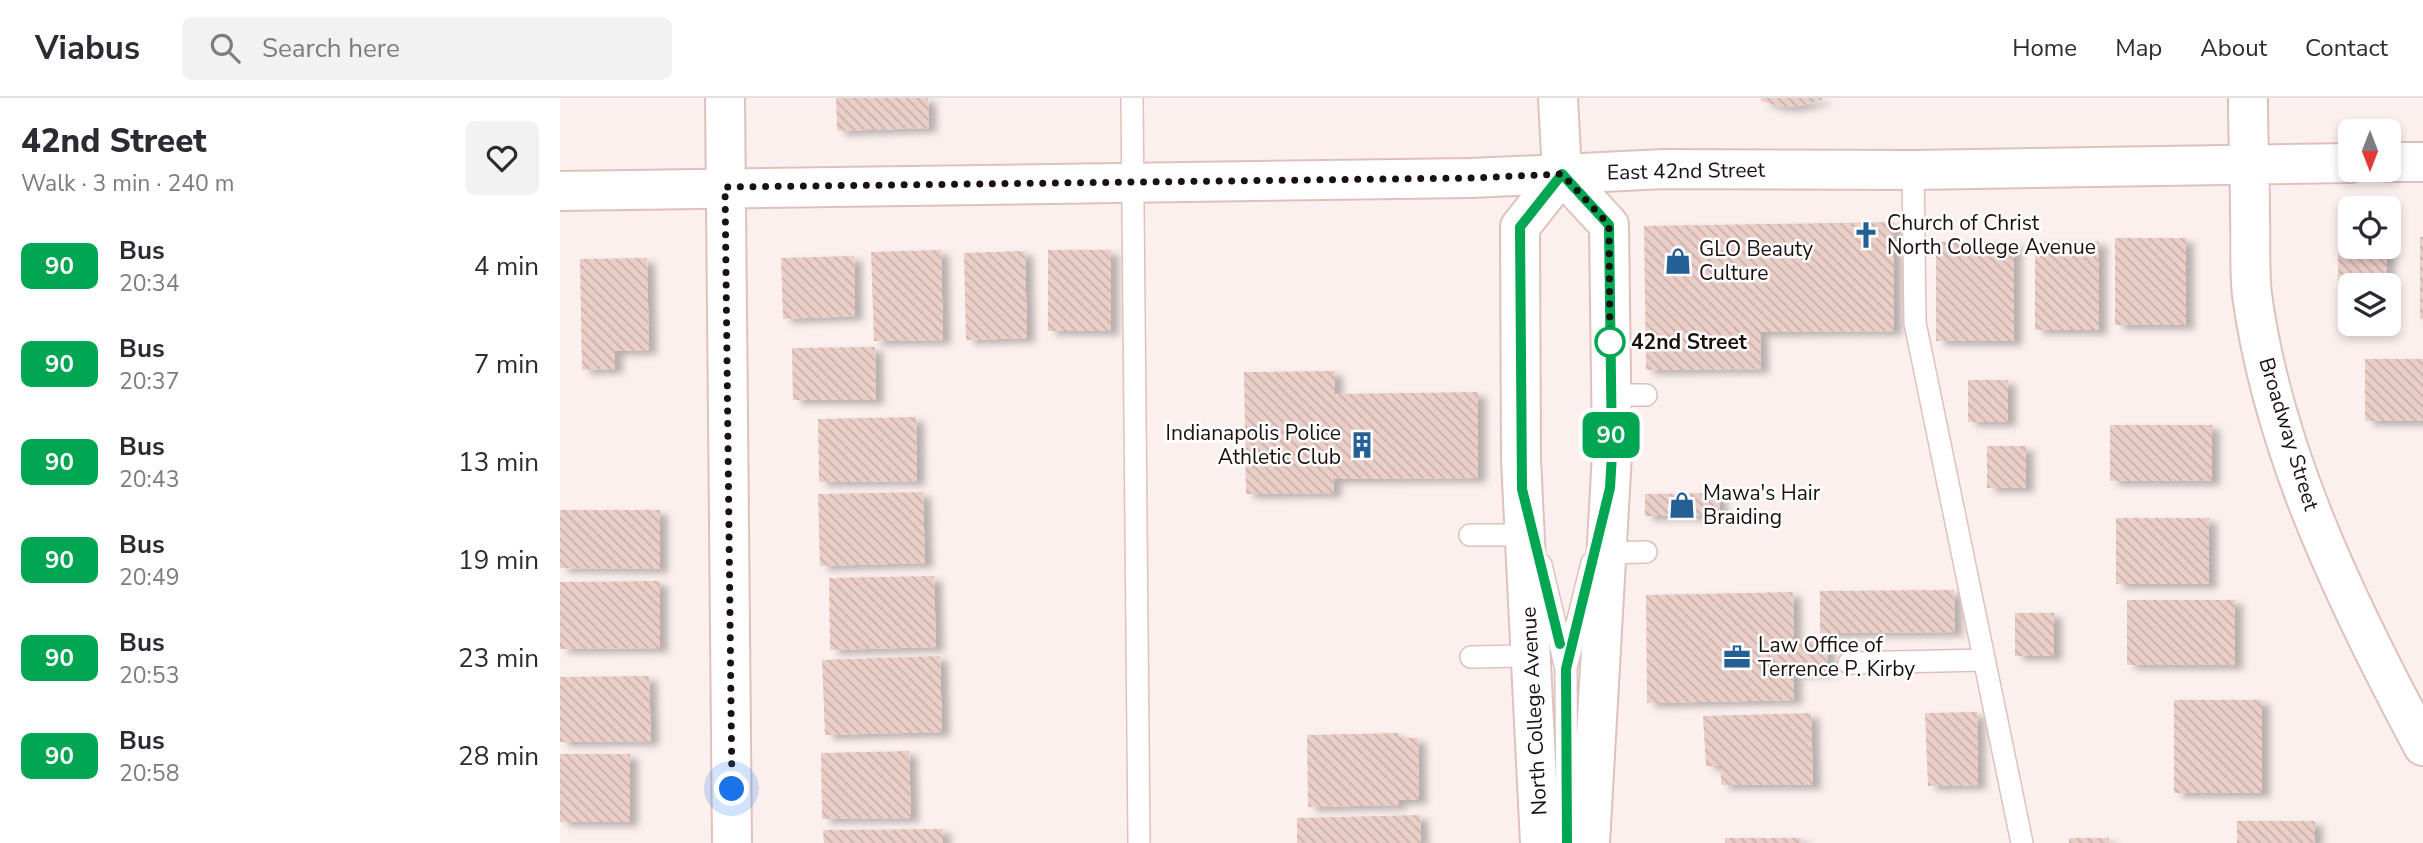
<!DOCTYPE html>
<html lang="en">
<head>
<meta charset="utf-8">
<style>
	body { margin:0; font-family:"Nunito Sans",sans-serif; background:#f2f2f3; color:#2b2b33; height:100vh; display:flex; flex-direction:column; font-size:26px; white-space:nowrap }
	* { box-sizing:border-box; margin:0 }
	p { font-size:23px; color:#7c7c81 }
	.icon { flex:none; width:38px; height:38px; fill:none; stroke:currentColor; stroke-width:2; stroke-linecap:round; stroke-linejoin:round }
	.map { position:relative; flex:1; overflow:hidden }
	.panel { display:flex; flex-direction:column; background:#fff; width:560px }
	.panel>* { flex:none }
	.badge { padding:0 14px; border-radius:10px; font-size:24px; line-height:46px }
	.needle { width:46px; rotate:180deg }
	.tools { position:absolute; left:1778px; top:21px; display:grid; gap:14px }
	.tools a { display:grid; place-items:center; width:63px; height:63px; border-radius:10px; background:#fff; box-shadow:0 4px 10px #0003; font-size:35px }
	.you { position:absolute; width:35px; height:35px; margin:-18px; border:5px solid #fff; border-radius:50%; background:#1a73e8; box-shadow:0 0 0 10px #1a73e833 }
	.map>.badge { position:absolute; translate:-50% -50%; box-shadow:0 0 0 4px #fff }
	.round { display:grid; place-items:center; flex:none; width:74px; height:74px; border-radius:10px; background:#f2f2f3 }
	.overview { display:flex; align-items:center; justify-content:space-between; height:119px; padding:0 21px }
	h1 { font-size:33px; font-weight:800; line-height:52px }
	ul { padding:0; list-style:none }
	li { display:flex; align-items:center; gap:21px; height:98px; padding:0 21px }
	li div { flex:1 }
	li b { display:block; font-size:26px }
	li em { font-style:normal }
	li .badge { min-width:77px; font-weight:700; text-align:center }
	header { display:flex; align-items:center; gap:42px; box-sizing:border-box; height:98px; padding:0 35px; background:#fff; border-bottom:2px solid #e1e1e2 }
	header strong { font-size:33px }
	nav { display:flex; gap:38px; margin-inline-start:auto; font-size:24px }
	.search { width:490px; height:63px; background:#f2f2f3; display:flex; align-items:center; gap:18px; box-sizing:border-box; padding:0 24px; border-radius:10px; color:#7c7c81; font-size:26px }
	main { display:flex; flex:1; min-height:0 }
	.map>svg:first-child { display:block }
	.building { fill:url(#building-back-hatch); filter:url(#shadow) }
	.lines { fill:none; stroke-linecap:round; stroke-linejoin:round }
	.service-casing { stroke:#dfc1bc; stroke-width:24 }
	.minor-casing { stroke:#dfc1bc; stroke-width:42 }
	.tertiary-casing { stroke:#dfc1bc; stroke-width:42 }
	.secondary-casing { stroke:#dfc1bc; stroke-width:42 }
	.service { stroke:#fff; stroke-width:21 }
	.minor { stroke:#fff; stroke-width:38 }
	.tertiary { stroke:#fff; stroke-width:38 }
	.secondary { stroke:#fff; stroke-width:38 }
	.line-casing { stroke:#fff; stroke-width:16 }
	.line { stroke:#00a651; stroke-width:10 }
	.walk { stroke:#1b1110; stroke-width:7; stroke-dasharray:0 12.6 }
	.stop-dot { fill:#fff; stroke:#00a651; stroke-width:3.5 }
	.labels { text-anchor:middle; stroke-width:5; stroke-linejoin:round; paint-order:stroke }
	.street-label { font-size:21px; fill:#1b1110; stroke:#fff }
	.poi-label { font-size:21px; fill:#1b1110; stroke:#fff; text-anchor:start }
	.stop-label { font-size:21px; font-weight:bold; fill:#1b1110; stroke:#fff; text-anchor:start }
</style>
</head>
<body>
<header>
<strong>Viabus</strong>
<div class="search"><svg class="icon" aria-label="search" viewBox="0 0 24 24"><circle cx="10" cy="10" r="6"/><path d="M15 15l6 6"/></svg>Search here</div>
<nav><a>Home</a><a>Map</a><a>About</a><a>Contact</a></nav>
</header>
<main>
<section class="panel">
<div class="overview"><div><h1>42nd Street</h1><p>Walk · 3 min · 240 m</p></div><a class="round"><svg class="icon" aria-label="heart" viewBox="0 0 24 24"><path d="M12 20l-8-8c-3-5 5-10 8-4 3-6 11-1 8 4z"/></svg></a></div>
<ul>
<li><span class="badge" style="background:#00a651;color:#fff">90</span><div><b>Bus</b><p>20:34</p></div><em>4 min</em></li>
<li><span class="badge" style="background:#00a651;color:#fff">90</span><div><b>Bus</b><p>20:37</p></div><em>7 min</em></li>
<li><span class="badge" style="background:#00a651;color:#fff">90</span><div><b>Bus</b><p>20:43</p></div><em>13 min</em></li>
<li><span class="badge" style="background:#00a651;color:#fff">90</span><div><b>Bus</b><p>20:49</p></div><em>19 min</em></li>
<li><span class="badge" style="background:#00a651;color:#fff">90</span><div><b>Bus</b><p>20:53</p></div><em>23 min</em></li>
<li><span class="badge" style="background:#00a651;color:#fff">90</span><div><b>Bus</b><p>20:58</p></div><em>28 min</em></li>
</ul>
</section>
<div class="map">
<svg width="1863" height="745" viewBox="0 0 1863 745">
	<defs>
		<pattern id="building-back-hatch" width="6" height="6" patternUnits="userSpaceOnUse" patternTransform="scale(1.75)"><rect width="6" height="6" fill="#ebcec8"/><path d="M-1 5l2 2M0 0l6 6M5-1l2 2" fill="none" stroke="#c9b0ab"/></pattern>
		<filter id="shadow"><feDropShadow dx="8" dy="4.5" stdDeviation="3.5" flood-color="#0004"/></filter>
	</defs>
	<rect width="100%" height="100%" fill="#fcf0ee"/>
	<path class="building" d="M276 0H368L369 30 277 33Z
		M1201 0H1262V2L1233 9 1217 8 1201 3Z
		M1334 124V233L1200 234 1201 271 1086 272 1084 128Z
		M1860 139H1863V221H1860Z
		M1555 140H1626V227H1555Z
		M1778 140H1790V149H1827V187H1790V221H1778Z
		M1475 143H1539V232H1475Z
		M1376 144H1454V243H1376Z
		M381 152 383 242 314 243 311 154Z
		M488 152H551V233H488Z
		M465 153 467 240 406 242 404 155Z
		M294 158 295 218 223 221 221 160Z
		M87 160 89 252 55 253V271L22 272 20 161Z
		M315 249 316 302H233L232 250Z
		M1805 261H1863V323H1805Z
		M775 273V296L918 294V380L773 381 774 395 686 396 684 274Z
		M1408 282H1448V324H1408Z
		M356 319 357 383 259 384 258 321Z
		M1550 327H1652V383H1550Z
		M1427 348H1466V390H1427Z
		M363 394 365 465 260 468 258 396Z
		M1159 395 1160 418H1085V396Z
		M0 412H100V471L0 470Z
		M1556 420H1649V486H1556Z
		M374 478 376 549 270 552 269 480Z
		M100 483V550L0 551V484Z
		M1394 492 1395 534 1260 535V493Z
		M1233 494 1234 543H1267L1268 574 1234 575V602L1087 605 1086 497Z
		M1567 502H1675V567H1567Z
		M1455 515H1494V558H1455Z
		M380 558 382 634 265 637 262 562Z
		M89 578 91 643 0 644V579Z
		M1614 602H1702V695H1614Z
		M1417 614 1418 687 1368 688 1365 615Z
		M1251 615 1253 687H1161V668H1146L1143 618Z
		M838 635 839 640H858L859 702H839V707L748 709 747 637Z
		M349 653 351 720 262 721 261 655Z
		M0 656H70V724H0Z
		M860 717 861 745H737V720Z
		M1677 723H1755V745H1677Z
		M383 731V745H264L263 732Z
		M1165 740H1241L1242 745H1165Z
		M1509 740H1549V745H1509Z"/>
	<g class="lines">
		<defs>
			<path id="service" d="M572 0 579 745
				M1353 72 1355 225 1462 745
				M1051 297H1086
				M910 437H964
				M1046 455 1086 454
				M981 467 1006 571 1007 745
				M911 559 971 558
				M1289 565 1424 562
				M1007 566 1032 465"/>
			<path id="minor" d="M165 0 172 745
				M1688 0C1688 39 1690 78 1690 117 1691 143 1689 171 1692 197 1714 358 1788 506 1863 648
				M1829 64H1863
				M1002 76 1104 71 1353 72 1790 65"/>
			<path id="tertiary" d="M0 93 911 80 1002 76"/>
			<path id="secondary" d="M998 0 1002 76 1049 127 1052 356 1030 745
				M980 745 961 362 960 129 1002 76"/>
		</defs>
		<use href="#service" class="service-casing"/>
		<use href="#minor" class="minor-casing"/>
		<use href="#tertiary" class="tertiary-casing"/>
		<use href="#secondary" class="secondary-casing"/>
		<use href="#service" class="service"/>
		<use href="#minor" class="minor"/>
		<use href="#tertiary" class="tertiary"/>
		<use href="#secondary" class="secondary"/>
	</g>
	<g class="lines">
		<defs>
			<path id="line" d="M1000 546 962 391 960 129 1002 76 1049 127 1052 356 1050 390 1006 571 1007 745"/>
		</defs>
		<use href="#line" class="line-casing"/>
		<use href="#line" class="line"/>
		<path class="walk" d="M172 691 165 89 911 80 1002 76 1049 127 1050 244"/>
	</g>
	<defs>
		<symbol id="church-bare" viewBox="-9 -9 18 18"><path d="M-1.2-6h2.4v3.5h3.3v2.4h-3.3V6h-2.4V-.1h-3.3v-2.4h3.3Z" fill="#245f96" stroke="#fff" stroke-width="2.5" paint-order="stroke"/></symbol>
		<symbol id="shop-bare" viewBox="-9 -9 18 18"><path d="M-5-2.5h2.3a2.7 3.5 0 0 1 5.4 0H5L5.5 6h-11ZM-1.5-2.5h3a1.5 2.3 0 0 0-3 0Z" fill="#245f96" stroke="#fff" stroke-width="2.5" paint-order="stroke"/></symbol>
		<symbol id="building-bare" viewBox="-9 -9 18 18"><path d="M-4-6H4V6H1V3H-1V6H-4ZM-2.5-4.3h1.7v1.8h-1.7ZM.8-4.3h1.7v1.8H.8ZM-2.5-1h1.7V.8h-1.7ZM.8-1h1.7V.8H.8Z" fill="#245f96" stroke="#fff" stroke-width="2.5" paint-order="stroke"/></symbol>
		<symbol id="office-bare" viewBox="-9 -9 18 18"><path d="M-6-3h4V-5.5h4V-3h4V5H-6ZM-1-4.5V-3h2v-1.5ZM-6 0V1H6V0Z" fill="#245f96" stroke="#fff" stroke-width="2.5" paint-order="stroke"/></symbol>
	</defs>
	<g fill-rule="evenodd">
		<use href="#church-bare" x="1287" y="118" width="38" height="38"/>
		<use href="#shop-bare" x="1099" y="144" width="38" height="38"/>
		<use href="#building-bare" x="783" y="328" width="38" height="38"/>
		<use href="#shop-bare" x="1103" y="388" width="38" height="38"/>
		<use href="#office-bare" x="1158" y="540" width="38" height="38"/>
	</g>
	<circle class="stop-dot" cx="1050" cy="244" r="14"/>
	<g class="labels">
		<g class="street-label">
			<text transform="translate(1126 73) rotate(-1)" y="7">East 42nd Street</text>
			<text transform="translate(1729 336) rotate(73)" y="7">Broadway Street</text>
			<text transform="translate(974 613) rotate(-93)" y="7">North College Avenue</text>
		</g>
		<g class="poi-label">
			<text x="1327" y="132">Church of Christ<tspan x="1327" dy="24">North College Avenue</tspan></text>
			<text x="1139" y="158">GLO Beauty<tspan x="1139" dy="24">Culture</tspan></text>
			<text x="781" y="342" text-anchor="end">Indianapolis Police<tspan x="781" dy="24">Athletic Club</tspan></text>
			<text x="1143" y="402">Mawa's Hair<tspan x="1143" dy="24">Braiding</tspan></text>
			<text x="1198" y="554">Law Office of<tspan x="1198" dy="24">Terrence P. Kirby</tspan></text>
		</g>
		<g class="stop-label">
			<text x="1071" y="251">42nd Street</text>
		</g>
	</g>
</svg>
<div class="tools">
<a><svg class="needle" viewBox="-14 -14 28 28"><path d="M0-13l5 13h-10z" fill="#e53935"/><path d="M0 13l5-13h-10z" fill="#7c7c81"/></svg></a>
<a><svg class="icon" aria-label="locate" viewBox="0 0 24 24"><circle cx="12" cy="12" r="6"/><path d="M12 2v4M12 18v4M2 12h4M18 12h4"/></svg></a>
<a><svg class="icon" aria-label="layers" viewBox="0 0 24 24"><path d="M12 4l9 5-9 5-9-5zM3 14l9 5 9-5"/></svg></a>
</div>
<div class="you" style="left:172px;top:691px"></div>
<b class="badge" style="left:1051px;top:337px;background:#00a651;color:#fff">90</b>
</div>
</main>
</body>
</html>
